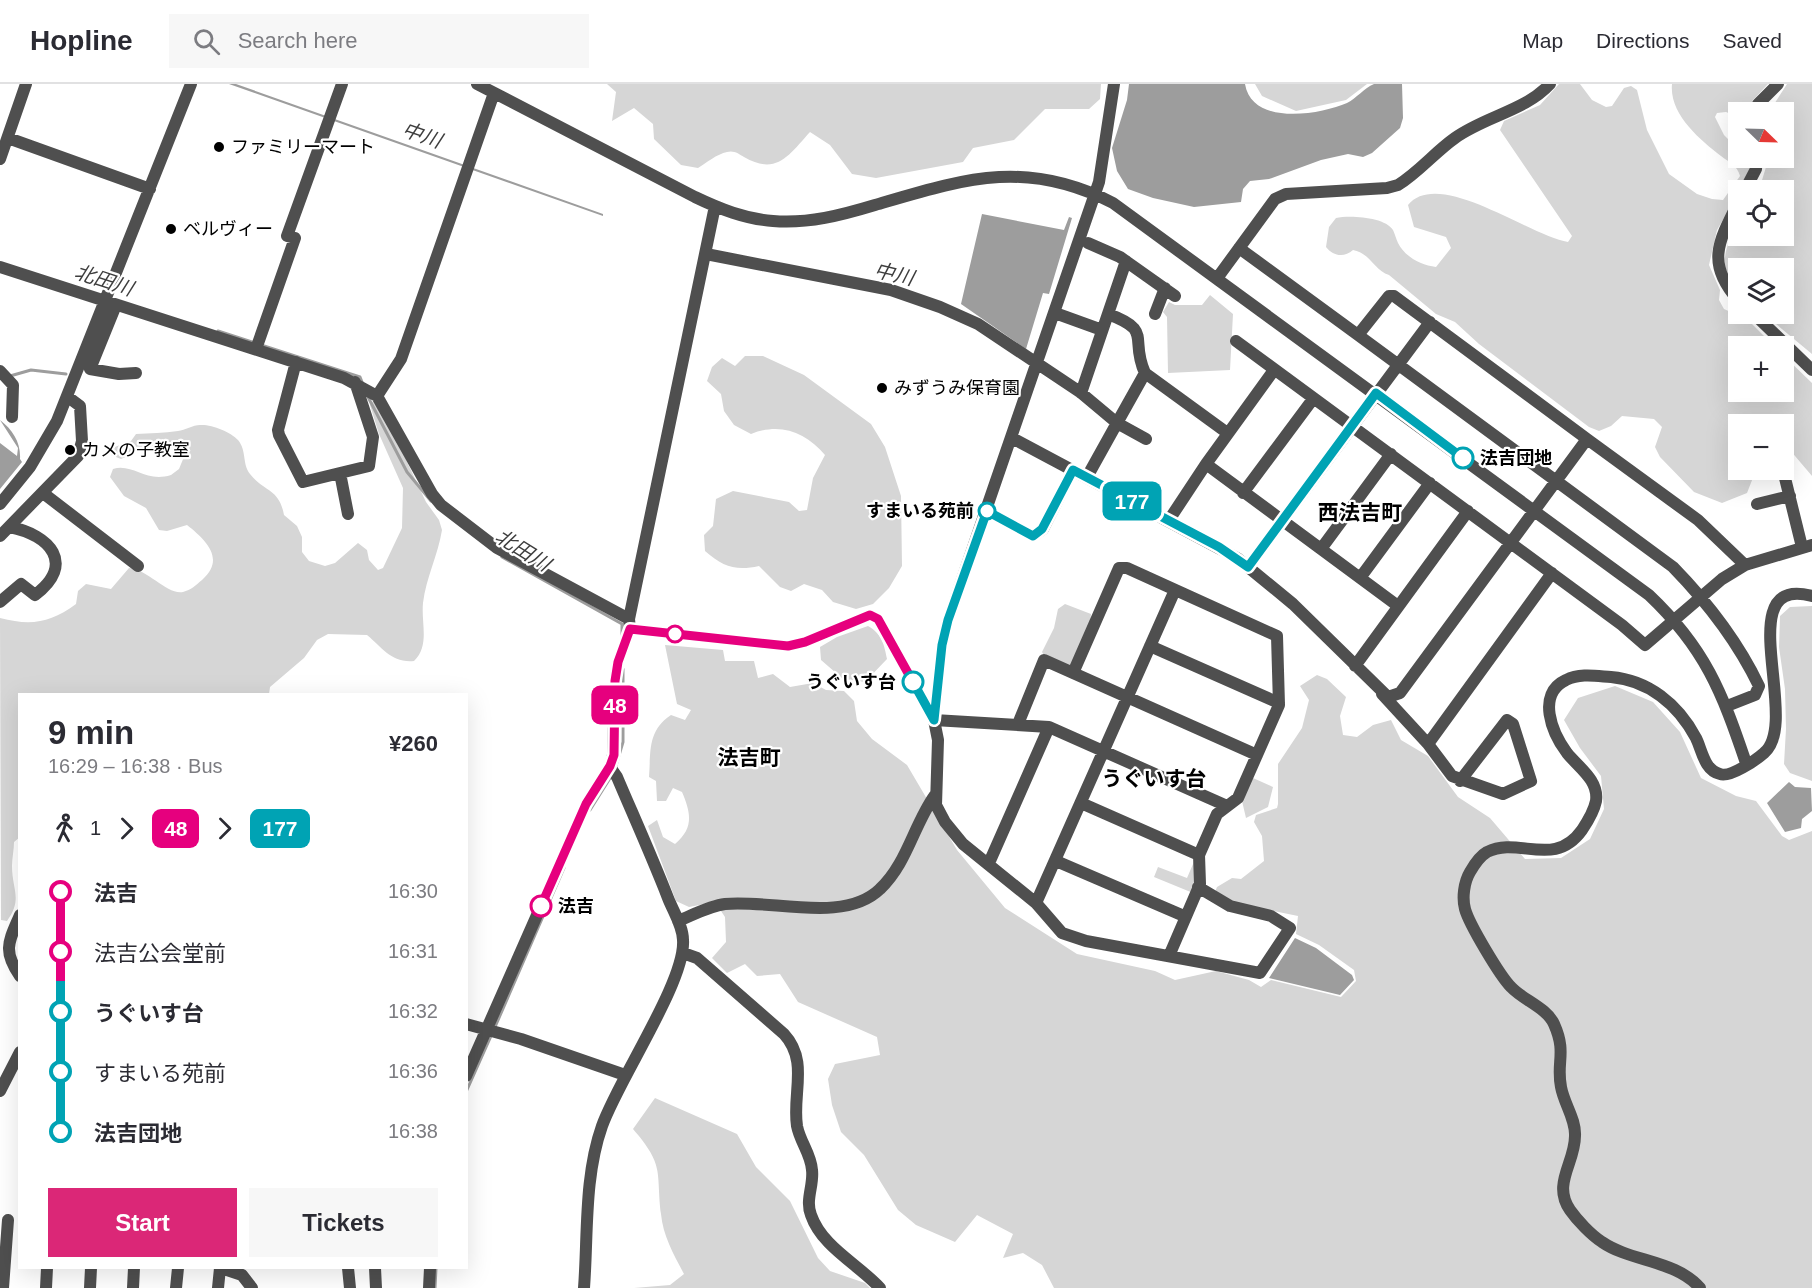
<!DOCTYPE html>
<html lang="en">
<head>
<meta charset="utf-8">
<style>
	body { margin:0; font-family:Helvetica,"Noto Sans JP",sans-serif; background:#f7f7f7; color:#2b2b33; height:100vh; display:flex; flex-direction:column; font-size:22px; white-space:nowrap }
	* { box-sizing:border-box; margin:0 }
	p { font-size:20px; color:#7c7c81 }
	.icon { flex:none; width:33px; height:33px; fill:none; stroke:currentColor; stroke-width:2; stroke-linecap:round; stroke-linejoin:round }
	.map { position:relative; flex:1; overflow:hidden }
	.sheet { position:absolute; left:18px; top:609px; width:450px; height:576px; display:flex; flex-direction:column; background:#fff; border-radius:0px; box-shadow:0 6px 24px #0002 }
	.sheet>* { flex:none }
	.badge { padding:0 12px; border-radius:9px; font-size:21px; line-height:39px }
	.needle { width:39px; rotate:113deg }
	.controls { position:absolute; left:1728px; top:18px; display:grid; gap:12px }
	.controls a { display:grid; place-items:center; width:66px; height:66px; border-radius:0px; background:#fff; box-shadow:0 6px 24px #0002; font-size:30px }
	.map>.badge { position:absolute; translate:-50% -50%; box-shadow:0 0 0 3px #fff }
	.legs { display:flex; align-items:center; gap:9px; height:66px; padding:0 30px; font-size:20px }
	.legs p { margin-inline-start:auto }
	.overview { display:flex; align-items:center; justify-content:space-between; height:102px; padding:0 30px }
	h1 { font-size:33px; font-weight:700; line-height:45px }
	.primary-button { display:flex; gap:12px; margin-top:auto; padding:12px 30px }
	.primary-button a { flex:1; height:69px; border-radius:0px; background:#db2777; color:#fff; font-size:24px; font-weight:700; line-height:69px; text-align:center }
	.primary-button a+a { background:#f7f7f7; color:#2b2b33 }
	ul { padding:0 30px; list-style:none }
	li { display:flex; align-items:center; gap:21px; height:60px; font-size:22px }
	li i { display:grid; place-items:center; width:9px; height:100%; margin:0 8px; background:currentColor }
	li i::after { content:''; width:15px; height:15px; margin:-8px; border:4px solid; border-radius:50%; background:#fff }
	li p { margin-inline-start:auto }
	li:first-child i { background:linear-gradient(#0000 50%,currentColor 0) }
	li:last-child i { background:linear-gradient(currentColor 50%,#0000 0) }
	header { display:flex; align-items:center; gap:36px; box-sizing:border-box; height:84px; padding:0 30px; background:#fff; border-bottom:2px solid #e1e1e2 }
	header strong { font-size:28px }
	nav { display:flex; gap:33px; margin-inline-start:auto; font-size:21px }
	.search { width:420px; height:54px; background:#f7f7f7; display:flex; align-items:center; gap:15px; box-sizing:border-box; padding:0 21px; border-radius:0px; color:#7c7c81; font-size:22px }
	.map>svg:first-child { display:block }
	.green { fill:#d6d6d6 }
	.water { fill:#9d9d9d }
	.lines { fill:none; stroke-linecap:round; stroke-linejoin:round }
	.stream { stroke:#9d9d9d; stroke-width:3 }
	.minor { stroke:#4f4f4f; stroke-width:12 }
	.line-1-casing { stroke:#fff; stroke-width:14 }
	.line-2-casing { stroke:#fff; stroke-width:14 }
	.line-1 { stroke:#e6007e; stroke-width:9 }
	.line-2 { stroke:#00a3b4; stroke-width:9 }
	.poi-dot { fill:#000; stroke:#fff; stroke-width:2 }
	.stop-2-dot { fill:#fff; stroke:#00a3b4; stroke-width:3 }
	.stop-1-dot { fill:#fff; stroke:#e6007e; stroke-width:3 }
	.labels { text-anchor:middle; stroke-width:4.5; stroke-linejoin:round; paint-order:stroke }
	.poi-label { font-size:18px; fill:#000; stroke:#fff; text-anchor:start }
	.stop-label { font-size:18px; font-weight:bold; fill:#000; stroke:#fff; text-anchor:start }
	.water-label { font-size:20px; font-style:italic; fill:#3e3e3e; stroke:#fff }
	.quarter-label { font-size:21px; font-weight:bold; fill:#000; stroke:#fff }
</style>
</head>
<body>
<header>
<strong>Hopline</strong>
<div class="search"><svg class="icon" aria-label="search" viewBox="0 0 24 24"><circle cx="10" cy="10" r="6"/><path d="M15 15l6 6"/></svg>Search here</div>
<nav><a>Map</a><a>Directions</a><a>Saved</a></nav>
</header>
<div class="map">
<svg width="1812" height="1204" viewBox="0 0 1812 1204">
	<rect width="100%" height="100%" fill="#fff"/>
	<path class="green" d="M607 0H1101L1100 15 1089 25H1045L1014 56 973 64 963 78 876 94 852 90 830 61 810 48C789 71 777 92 744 73 739 70 734 66 727 68 717 70 706 79 698 84L681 81 654 55 653 40 634 24 612 37 616 8Z
		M1255 0H1367L1346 16 1296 27 1262 12Z
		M1559 0H1580L1592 16 1606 23 1612 22 1624 4 1631 2 1637 6 1647 46 1669 90 1697 110 1712 115 1723 116 1740 92C1737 81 1730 79 1721 72 1700 56 1669 30 1672 0H1768L1753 16 1747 28H1738V33L1726 28 1717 29 1715 33 1724 51 1738 65V74H1750L1752 80 1742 103 1717 146 1709 181 1720 206 1719 216 1724 225 1748 236 1774 262H1738V308H1784V272L1812 299V392L1784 359V340H1738V386H1756L1747 409 1722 419 1694 408 1660 373 1655 363 1662 343 1654 335 1622 332 1611 342 1599 347 1589 343 1479 260 1455 238 1436 230 1389 191C1375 187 1370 169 1353 166 1344 174 1333 172 1326 163L1329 143 1336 134C1350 131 1385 133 1393 146 1395 150 1396 155 1398 159 1405 173 1421 181 1436 183L1451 164 1446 153 1414 143 1408 121C1439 83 1531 153 1568 158L1572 152 1500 46 1504 37 1540 21Z
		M1787 0H1812V270L1764 230H1784V184H1738V206C1717 186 1724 163 1738 141V152H1784V106H1759L1766 83 1765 74H1784V28H1769Z
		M1210 211 1233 230 1230 286 1168 289 1167 233 1163 228 1169 218 1175 221H1202Z
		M745 272H763L804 291 871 340 885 363 901 412 902 482 889 504 873 520 856 525 833 518 822 506 804 500 791 507 780 503 759 482C736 487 723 483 705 467L704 451 713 442 716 415 733 407 789 418 799 427 807 426 813 394 825 371C806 348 780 338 751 350L734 341 724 327 721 310 707 297 712 283 722 274 735 282Z
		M373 317 392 346 426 418 439 436 442 446C438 471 426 494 423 519 421 540 430 561 414 577 391 579 383 564 367 551L328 550 317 556 304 574 270 603 269 610H20V753L14 758C14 766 12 774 12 782 12 806 23 815 7 837L1 836 0 534C31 542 50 539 76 520L78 507 86 500 111 505 129 484C149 486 167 511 183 508 191 506 196 501 202 496 226 475 206 456 187 441L167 447 159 446 146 424 124 412 110 393 113 385C133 379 145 399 171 391L179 385 186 368 182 363C153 357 147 363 121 375L111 371 112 364 131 357 136 350C150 349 164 349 178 347 185 346 193 341 200 341 211 340 231 348 238 356 247 367 242 380 250 390 265 409 279 404 284 431L297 442 302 453V468L309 477 325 482 335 479 358 459 367 466 369 476 378 486 383 484 402 444 403 404 379 350 370 321Z
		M1065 520 1091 530 1090 539 1070 583 1045 573 1042 568 1054 544 1058 525Z
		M1812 522V697L1790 689 1784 680 1786 645 1785 605 1779 563 1780 532 1790 523Z
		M868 542C882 550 884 560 887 575L865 598 843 595 821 576 820 563 837 553Z
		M665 561 723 566 725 577H754L758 594 773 590 790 603 813 599 826 606 844 607 854 617 857 637 872 655 907 681 957 766 1005 824 1077 870 1155 887 1175 896 1216 887 1249 896 1261 903 1271 896 1341 913 1356 897 1354 886 1319 861 1296 850 1298 832 1230 818 1215 808 1217 803 1232 794 1241 795 1264 777 1262 752 1254 738 1256 731 1277 724 1278 720V680L1302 644 1309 616 1300 602 1317 591 1327 595 1346 613 1340 632 1343 651 1357 653 1373 641 1391 636 1401 656 1428 672 1458 713 1490 734 1525 775 1561 774 1590 755 1604 725 1601 692 1580 664 1564 636 1578 614 1615 602 1653 618 1680 648 1701 694 1736 712 1756 717 1782 752 1789 756 1812 747V1204H1054L1042 1181 1023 1169 1003 1174 1013 1150 977 1131 955 1158 916 1141 898 1126 864 1071 841 1048 832 1021 828 995 835 980 880 971 877 953 798 918 780 890 757 892 745 880 727 889 712 874 726 858 725 833 715 818 689 823 676 817 648 742 657 736 663 753 675 760C694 744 691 729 682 708L673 704 666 717H657L656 697 649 693C651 668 647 647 671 631L685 636 691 626 677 620Z
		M1253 694 1273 703 1268 723 1246 734 1242 717Z
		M1196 773 1193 809 1154 793 1158 783 1187 794Z
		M655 1014 737 1050 756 1083 790 1117 818 1174 830 1187 865 1199 870 1204H634L670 1201 684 1190C674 1171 663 1152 661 1130 656 1087 665 1082 633 1045Z"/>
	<path class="water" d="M229 0H236L603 130V132Z
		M1129 0H1245C1252 42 1319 31 1347 19 1357 14 1364 4 1374 0 1381 0 1395 0 1402 0L1403 34 1400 44 1372 69 1363 73 1348 70 1321 76 1269 95 1250 97 1243 105 1241 118 1194 123 1153 114 1128 105 1117 87 1112 64 1127 16Z
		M982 130 1064 146 1069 133 1072 134 1049 210 1043 209 1026 265 961 220Z
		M0 336C13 346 21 359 20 375L22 378 0 405V359L17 372 18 364Z
		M1789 698 1795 703 1811 704 1812 727 1802 735 1801 744 1785 748 1767 719Z
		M1295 854 1316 864 1352 891 1354 896 1340 911 1269 894Z"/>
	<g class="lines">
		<path class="stream" d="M218 247 255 259
			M261 261 360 293 362 298
			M10 292 31 286 66 290
			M368 313 407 388 431 417
			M502 473 622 540V552
			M615 685 623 658V585
			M590 726 612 691
			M495 943 564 784
			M466 1008 491 952
			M435 1204 436 1184"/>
		<path class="minor" d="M477 0 695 113C720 125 745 135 773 137 808 140 842 131 875 121 964 95 1025 74 1113 119L1649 511C1705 564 1722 608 1746 679
			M1114 0 1099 98 948 536 942 561 934 636 938 656 936 721 945 738 963 760 1036 819 1062 849 1086 857 1260 889 1290 844 1271 832 1230 822 1198 803
			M1754 28 1758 20 1778 0
			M8 54 150 105
			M0 75 26 0
			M1745 106 1756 85 1757 74
			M1738 119C1718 158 1706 180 1738 216
			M1088 159 1120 173 1175 212
			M1239 164 1358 251 1389 212H1394L1587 355
			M706 170 891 206 940 223 978 240 1080 308 1117 339 1087 393
			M0 183 344 294 377 312 432 410 441 421 497 464 629 535
			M1218 193 1275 115 1286 110 1387 104 1398 101C1419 88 1435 68 1455 54 1486 32 1525 27 1550 0
			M116 221 90 285 119 290 136 289
			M1055 229 1102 246
			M1108 230C1154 247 1129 254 1145 289L1226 348
			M1155 230 1165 204
			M1754 230 1812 286
			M1358 251 1673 483C1708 519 1737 556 1759 602L1755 611 1727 622
			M1236 257 1622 541 1645 561 1722 495 1745 481 1812 461
			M256 265 295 154 287 152 342 0
			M296 278 278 346 279 351 303 398 340 389
			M1274 286 1206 380 1398 522
			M0 287 13 301 12 333
			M1145 289 1117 339 1146 355
			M1081 309 1126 177
			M377 312 401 275 494 9
			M1012 354 1237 474 1293 520 1388 613 1400 609 1587 355 1698 436 1745 481
			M1783 386 1802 463
			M43 409 138 482
			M1243 409 1313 315
			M0 420 30 383 57 337 191 0
			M1757 420 1790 412
			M987 427 1033 452 1043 445 1073 386
			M348 430 340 389 369 382 373 353 355 298
			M1169 436 1206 380
			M0 452 78 372 82 357 80 322 68 313
			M1321 465 1391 370
			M1248 483 1430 238
			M1360 494 1430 399
			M0 518 21 500 35 511C76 480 50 451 10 443
			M630 545 788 562 805 558 870 531 878 535 934 635
			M1150 562 1279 619
			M1355 582 1468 427
			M1073 589 1119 484H1127L1277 552 1279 621 1238 714 1217 730 1199 771 1200 800 1169 872
			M1382 610 1428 660
			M934 636 1049 643 1227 722
			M1018 640 1044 576 1257 671
			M1460 697 1507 636 1513 640 1531 697 1503 710 1452 692 1428 660 1552 489
			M1081 719 1199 771
			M1056 777 1184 832
			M989 779 1049 643
			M1036 819 1175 506
			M20 831C9 857 2 866 20 892
			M678 837C693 831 709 822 725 820 771 815 844 840 880 805 907 780 914 740 935 711
			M683 869 697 874 784 950C809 977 792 1010 797 1042 800 1058 811 1070 812 1086 814 1101 805 1116 811 1131 822 1163 858 1180 880 1204
			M466 940 521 955 625 991
			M466 992 586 720 610 683 613 671 615 597 618 578 630 545 629 535 715 122
			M0 1007 20 968
			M221 1184 242 1191 252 1204
			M348 1184 350 1204
			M375 1184 376 1204
			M3 1204 8 1136
			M46 1204 47 1184
			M90 1204 91 1184
			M133 1204 134 1184
			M176 1204 178 1184
			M218 1204 220 1184
			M429 1204 430 1184
			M584 1204C588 1151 584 1093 602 1042 618 996 686 897 683 856 683 842 673 827 668 814 652 773 634 733 617 693L610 683
			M1700 1204C1676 1176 1631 1178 1602 1158 1591 1151 1577 1136 1570 1126 1552 1100 1575 1079 1575 1052 1576 1035 1564 1020 1561 1003 1556 978 1567 969 1554 940 1547 924 1523 916 1511 903 1500 892 1469 840 1465 825 1462 814 1464 798 1470 788 1474 781 1480 772 1487 768 1519 752 1554 785 1582 746 1588 737 1594 727 1596 717 1599 696 1578 683 1567 669 1552 649 1536 610 1566 596 1580 589 1596 592 1611 593 1648 596 1678 620 1696 654 1702 666 1704 686 1720 690 1730 694 1756 676 1764 669 1802 638 1729 490 1812 512"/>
	</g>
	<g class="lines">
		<defs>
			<path id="line-1" d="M541 822 586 720 610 682 614 671 615 597 618 578 630 545 788 562 805 558 870 531 878 535 913 598"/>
			<path id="line-2" d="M913 598 934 636 942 561 948 536 987 427 1033 452 1042 445 1073 386 1219 463 1248 483 1376 309 1463 374"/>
		</defs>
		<use href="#line-1" class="line-1-casing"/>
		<use href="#line-2" class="line-2-casing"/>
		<use href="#line-1" class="line-1"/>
		<use href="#line-2" class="line-2"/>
	</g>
	<g class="poi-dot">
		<circle cx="219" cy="63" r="6"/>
		<circle cx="171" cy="145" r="6"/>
		<circle cx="882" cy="304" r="6"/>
		<circle cx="70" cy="366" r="6"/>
	</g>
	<g class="stop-2-dot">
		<circle cx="1463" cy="374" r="10"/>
		<circle cx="987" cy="427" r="8"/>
		<circle cx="913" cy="598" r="10"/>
	</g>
	<g class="stop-1-dot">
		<circle cx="675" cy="550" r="8"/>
		<circle cx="541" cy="822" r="10"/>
	</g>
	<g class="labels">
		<g class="poi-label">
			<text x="231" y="69">ファミリーマート</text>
			<text x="183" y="151">ベルヴィー</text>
			<text x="894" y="310">みずうみ保育園</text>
			<text x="82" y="372">カメの子教室</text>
		</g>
		<g class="stop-label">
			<text x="1480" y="380">法吉団地</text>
			<text x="974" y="433" text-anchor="end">すまいる苑前</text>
			<text x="896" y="604" text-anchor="end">うぐいす台</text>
			<text x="558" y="828">法吉</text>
		</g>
		<g class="water-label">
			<text transform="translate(422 51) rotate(19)" y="7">中川</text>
			<text transform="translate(894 190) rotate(13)" y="7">中川</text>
			<text transform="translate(104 196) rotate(18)" y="7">北田川</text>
			<text transform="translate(523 466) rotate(32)" y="7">北田川</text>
		</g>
		<g class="quarter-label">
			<text x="1360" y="436">西法吉町</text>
			<text x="749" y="681">法吉町</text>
			<text x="1154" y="702">うぐいす台</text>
		</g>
	</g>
</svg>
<div class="controls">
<a><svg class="needle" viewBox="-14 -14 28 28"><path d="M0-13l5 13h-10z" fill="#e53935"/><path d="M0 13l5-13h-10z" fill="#7c7c81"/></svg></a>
<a><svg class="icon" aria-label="locate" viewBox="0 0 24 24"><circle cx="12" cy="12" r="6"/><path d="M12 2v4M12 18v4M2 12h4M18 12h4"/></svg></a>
<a><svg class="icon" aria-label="layers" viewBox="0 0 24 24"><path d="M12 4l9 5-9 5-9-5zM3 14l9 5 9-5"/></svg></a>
<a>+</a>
<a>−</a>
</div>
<b class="badge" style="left:615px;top:621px;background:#e6007e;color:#fff">48</b>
<b class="badge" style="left:1132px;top:417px;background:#00a3b4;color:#fff">177</b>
<section class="sheet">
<div class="overview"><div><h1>9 min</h1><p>16:29 – 16:38 · Bus</p></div><b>¥260</b></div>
<div class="legs"><svg class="icon" aria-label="walk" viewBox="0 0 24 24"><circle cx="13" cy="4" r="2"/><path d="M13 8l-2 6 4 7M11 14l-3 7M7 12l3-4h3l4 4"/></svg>1<svg class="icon" aria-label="forward" viewBox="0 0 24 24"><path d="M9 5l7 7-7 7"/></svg><b class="badge" style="background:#e6007e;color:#fff">48</b><svg class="icon" aria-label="forward" viewBox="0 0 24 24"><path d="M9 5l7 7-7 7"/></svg><b class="badge" style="background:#00a3b4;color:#fff">177</b></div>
<ul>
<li><i style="color:#e6007e"></i><b>法吉</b><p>16:30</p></li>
<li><i style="color:#e6007e"></i><span>法吉公会堂前</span><p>16:31</p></li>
<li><i style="color:#00a3b4"></i><b>うぐいす台</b><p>16:32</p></li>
<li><i style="color:#00a3b4"></i><span>すまいる苑前</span><p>16:36</p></li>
<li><i style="color:#00a3b4"></i><b>法吉団地</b><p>16:38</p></li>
</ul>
<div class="primary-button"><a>Start</a><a>Tickets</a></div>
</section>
</div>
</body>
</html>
